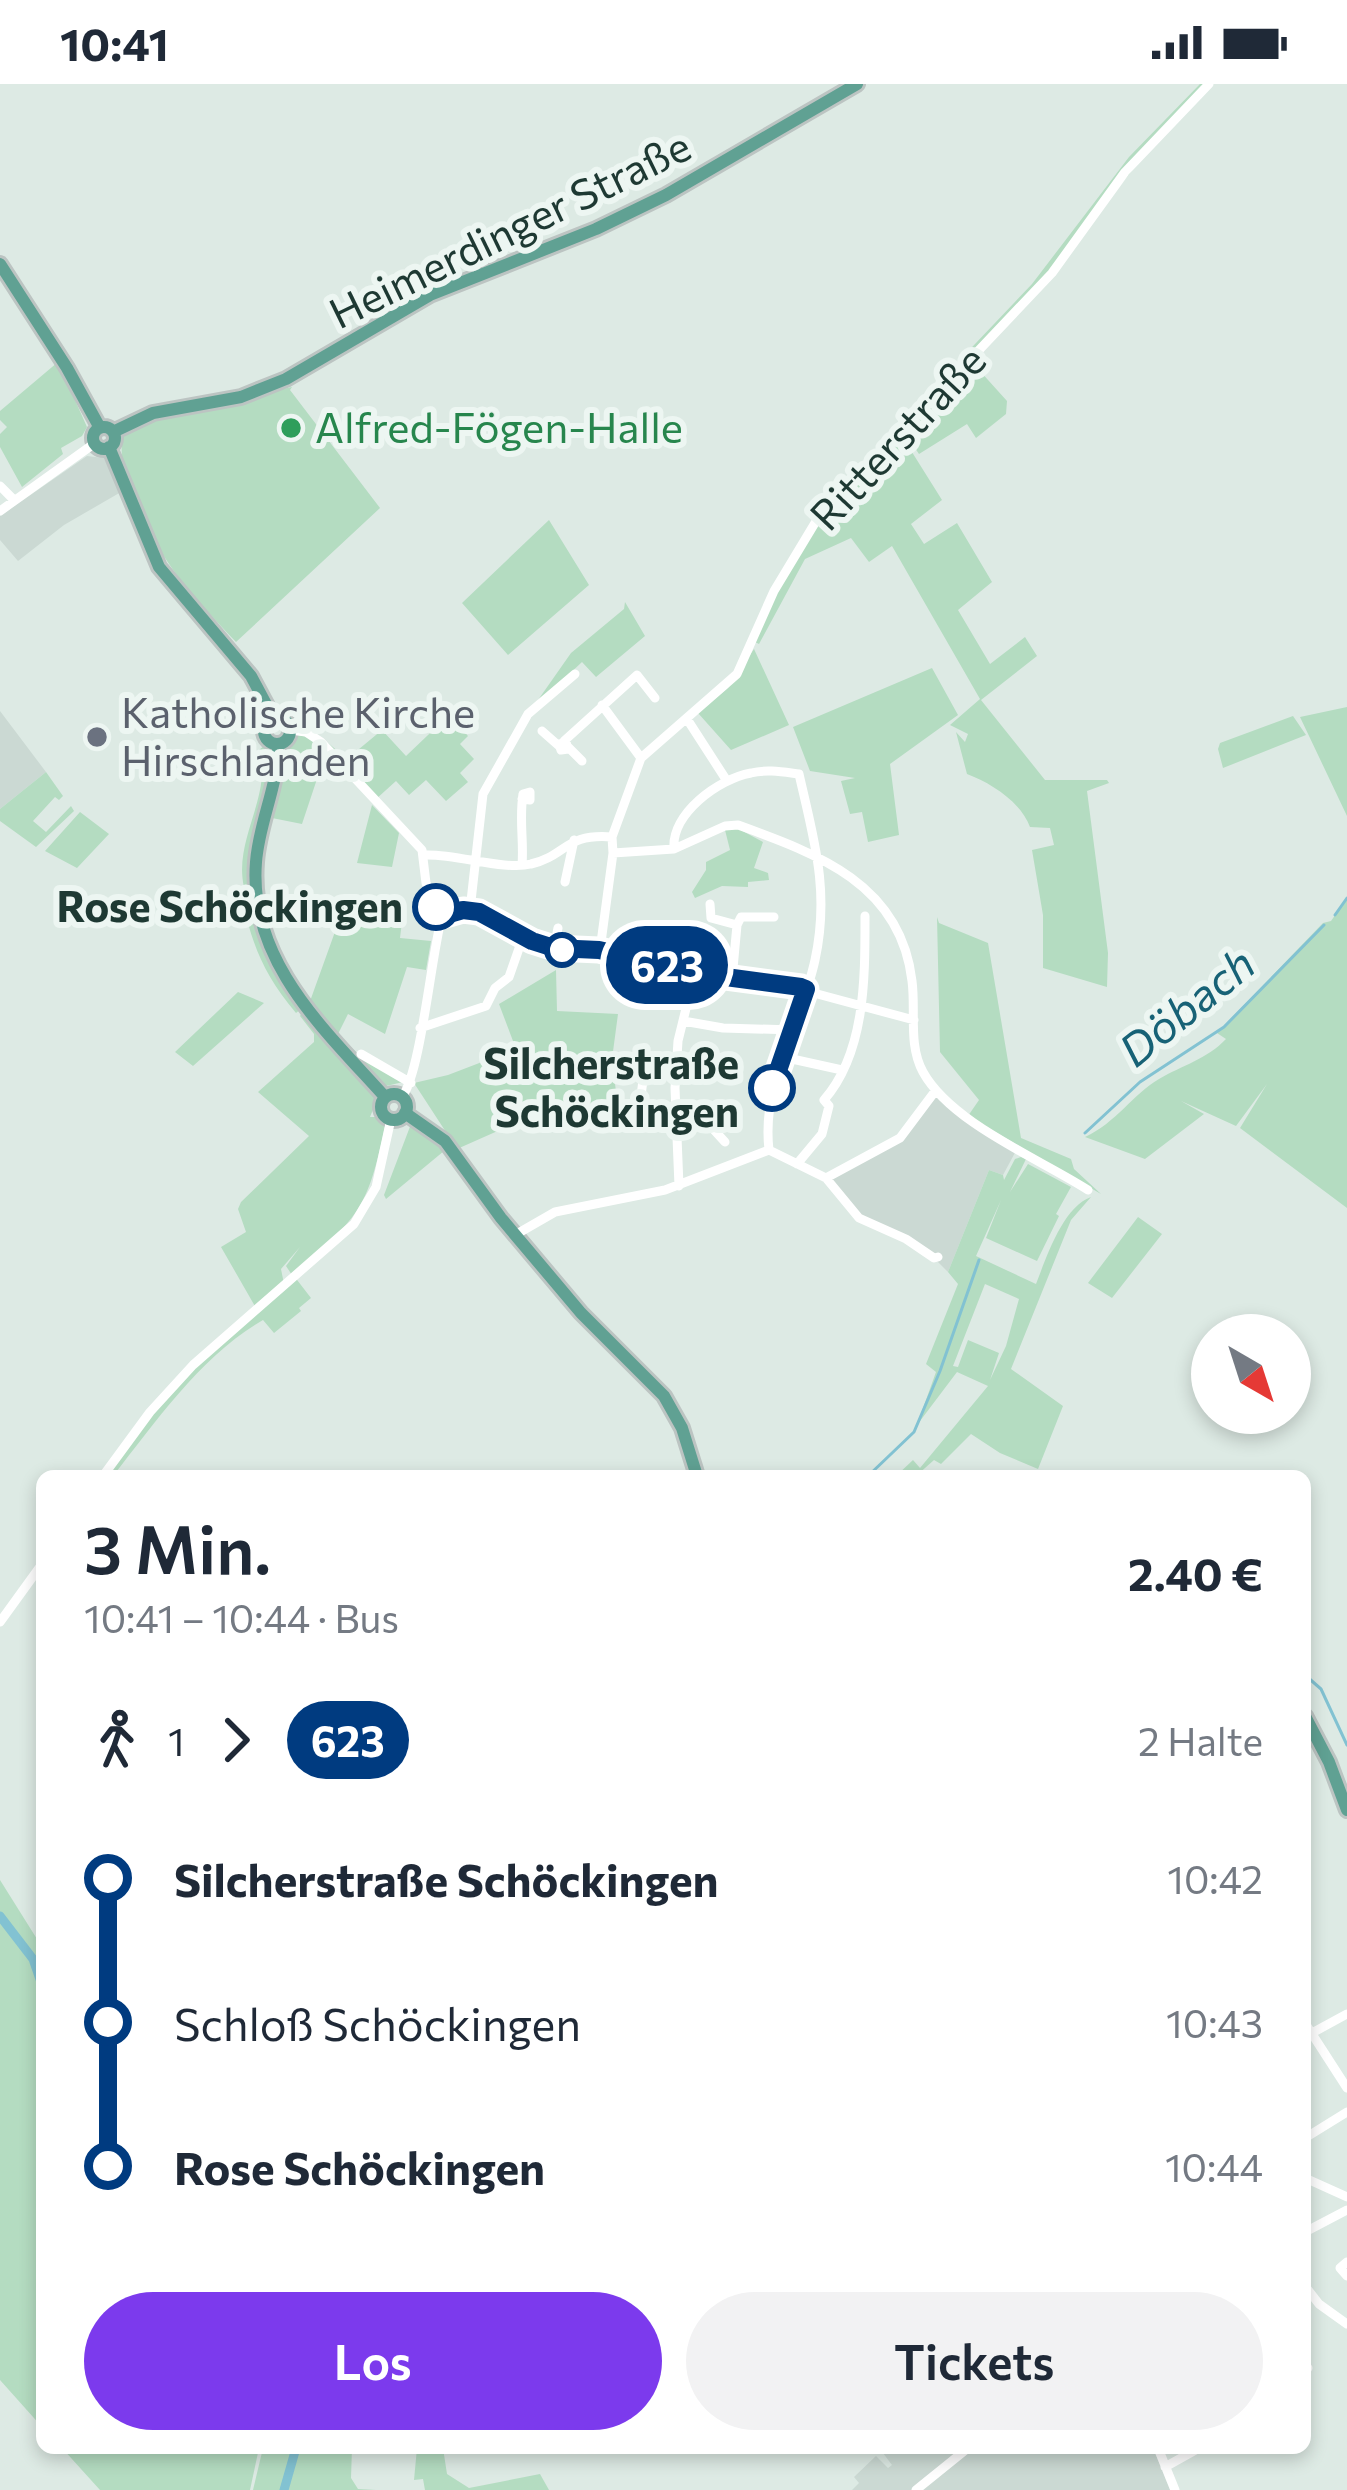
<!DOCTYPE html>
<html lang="de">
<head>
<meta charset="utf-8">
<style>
	body { margin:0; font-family:Commissioner,sans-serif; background:#f2f2f3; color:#1f2937; height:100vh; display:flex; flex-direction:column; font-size:45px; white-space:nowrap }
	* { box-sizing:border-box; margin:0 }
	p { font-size:39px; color:#747a83 }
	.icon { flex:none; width:66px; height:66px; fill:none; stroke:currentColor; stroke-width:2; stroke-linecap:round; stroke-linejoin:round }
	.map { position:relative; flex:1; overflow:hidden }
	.panel { position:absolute; left:36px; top:1386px; width:1275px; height:984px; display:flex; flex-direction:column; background:#fff; border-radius:18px; box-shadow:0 6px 18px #0003 }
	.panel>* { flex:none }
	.badge { padding:0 24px; border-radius:39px; font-size:42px; line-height:78px }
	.needle { width:78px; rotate:141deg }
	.fabs { position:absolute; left:1191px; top:1230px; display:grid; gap:24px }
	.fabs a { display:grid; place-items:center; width:120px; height:120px; border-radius:50%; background:#fff; box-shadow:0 6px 18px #0003; font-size:60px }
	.map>.badge { position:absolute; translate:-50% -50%; box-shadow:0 0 0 6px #fff }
	.legs { display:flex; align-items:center; gap:18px; height:132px; padding:0 48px; font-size:39px }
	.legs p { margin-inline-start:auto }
	.headline { display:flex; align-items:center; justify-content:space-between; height:204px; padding:0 48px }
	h1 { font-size:66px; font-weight:600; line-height:90px }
	.cta { display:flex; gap:24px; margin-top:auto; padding:24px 48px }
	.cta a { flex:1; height:138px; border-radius:72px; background:#7c3aed; color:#fff; font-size:48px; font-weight:600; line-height:138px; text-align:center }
	.cta a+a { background:#f2f2f3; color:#1f2937 }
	ul { padding:0 48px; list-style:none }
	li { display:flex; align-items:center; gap:42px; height:144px; font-size:45px }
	li i { display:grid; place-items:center; width:18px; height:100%; margin:0 15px; background:currentColor }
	li i::after { content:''; width:30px; height:30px; margin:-15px; border:9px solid; border-radius:50%; background:#fff }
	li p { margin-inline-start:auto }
	li:first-child i { background:linear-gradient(#0000 50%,currentColor 0) }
	li:last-child i { background:linear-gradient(currentColor 50%,#0000 0) }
	.status { display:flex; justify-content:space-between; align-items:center; height:84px; padding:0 60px; background:#fff; direction:ltr }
	.status svg { height:33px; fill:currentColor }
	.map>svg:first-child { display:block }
	.built { fill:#cbd9d3 }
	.green { fill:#b4dcc1; fill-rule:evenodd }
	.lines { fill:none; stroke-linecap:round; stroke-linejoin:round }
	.stream { stroke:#82c2d2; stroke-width:3 }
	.river { stroke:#82c2d2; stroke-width:9 }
	.major-casing { stroke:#bcc4c2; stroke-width:18 }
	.minor { stroke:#fff; stroke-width:9 }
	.major { stroke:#60a193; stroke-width:12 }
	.line-1-casing { stroke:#fff; stroke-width:27 }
	.line-1 { stroke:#003b80; stroke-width:18 }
	.leisure-dot { fill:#2e9e5b; stroke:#edf6f2; stroke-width:4.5 }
	.worship-dot { fill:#6b7280; stroke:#edf6f2; stroke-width:4.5 }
	.stop-1-dot { fill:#fff; stroke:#003b80; stroke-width:6 }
	.labels { text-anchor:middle; stroke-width:12; stroke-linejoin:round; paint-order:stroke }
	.street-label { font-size:42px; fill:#1e3933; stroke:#edf6f2 }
	.leisure-label { font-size:42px; fill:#27864d; stroke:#edf6f2; text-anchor:start }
	.worship-label { font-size:42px; fill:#5b616d; stroke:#edf6f2; text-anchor:start }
	.stop-label { font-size:42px; font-weight:bold; fill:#1e3933; stroke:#edf6f2; text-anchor:end }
	.water-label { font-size:45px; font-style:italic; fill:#176276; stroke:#edf6f2 }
</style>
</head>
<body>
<div class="status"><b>10:41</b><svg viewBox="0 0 49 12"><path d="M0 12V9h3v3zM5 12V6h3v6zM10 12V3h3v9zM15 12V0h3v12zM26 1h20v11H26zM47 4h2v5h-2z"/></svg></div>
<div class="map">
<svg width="1347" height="2406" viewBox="0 0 1347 2406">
	<rect width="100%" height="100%" fill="#ddeae4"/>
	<path class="built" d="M87 372 104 374 121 408 64 441 18 477 0 456V432Z
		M0 627 46 688 0 725Z
		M936 1006 1017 1065 1003 1091 989 1086 948 1188 934 1174 871 1141 826 1094 900 1054Z
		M888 2364H1153L1170 2406H852L859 2399 854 2393 876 2372 888 2384 892 2381 883 2369Z"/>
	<path class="green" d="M1200 0H1207L1184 22 1065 170 970 276 1007 317 1006 330 976 354 967 340 919 370 899 340 1032 200 1129 73Z
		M58 278 87 343 82 352 61 364 63 370 22 403 0 363V350L7 343 0 336V327Z
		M292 303 290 306 380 424 236 558C190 509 157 475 133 410 124 386 118 372 124 346L154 332Z
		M900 349 942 416 911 440 924 460 957 439 992 498 958 526 990 580 1025 553 1037 572 981 616 1045 696H1107L1109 699 1087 707 1108 869 1107 903 1043 884V831L1032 766 1054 761 1050 744 1030 743C1021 718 991 699 967 690L956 648 965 658 968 650 950 641 980 615 892 462 869 478 851 454 805 475 759 560 753 557 767 524 827 419Z
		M549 436 589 501 508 571 462 519Z
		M625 518 645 552 596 593 582 578 531 626 571 569 624 525Z
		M754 565 789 641 731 666 698 629 728 604Z
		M932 584 958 631 890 680 899 751 868 758 862 728 850 730 841 697 855 694 810 687 793 643Z
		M1347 623V732L1300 633Z
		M449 631 468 652 460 660 474 675 460 689 468 698 446 717 426 696 409 711 396 697 375 716 352 683 327 658 347 675 382 646 406 672Z
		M1293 632 1306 651 1223 684 1218 665 1220 659Z
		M298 651 317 655 326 668 302 740 272 734 287 658Z
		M266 660 272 665 274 676 252 804H247L255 807 258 828 306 921 296 929C260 886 251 856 239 803H244C233 755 273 712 259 666Z
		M46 688 63 712 59 716 55 713 33 737 46 748 71 722 74 727 36 763 0 737V725Z
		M372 721 399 749 392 783 357 779Z
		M80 728 109 750 77 784 45 767Z
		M737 744 763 758 754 784 768 789 769 796 748 798V803L722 802 695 814 692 808 706 786V778L730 766 725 746Z
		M1347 814V1124L1240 1044 1267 1000 1236 1042 1181 1017 1204 1030 1145 1075 1085 1053C1116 1039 1133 1010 1159 995 1183 981 1207 975 1226 955L1217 949 1323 839 1331 837Z
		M345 820 404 821 400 854 431 857 426 886 407 883 385 950 348 930 338 950 359 971 403 998 382 1003 309 920Z
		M937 833 939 839 988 859 1021 1054 1071 1075 1074 1085 1101 1110 968 1032 979 1016 940 968Z
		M556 886 557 927 618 930 612 975 617 1016 520 1037 457 1065 414 999 448 991 516 965 499 920Z
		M238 908 264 919 193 982 175 968Z
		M303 927 378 1013 370 1033H379L385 1042C367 1129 357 1134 292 1191L286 1182 300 1163 281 1185 284 1200 294 1192 311 1214 299 1224 301 1227 274 1249 263 1236C202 1271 157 1336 113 1392H103L157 1319 256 1224 221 1163 246 1148 238 1125 241 1118 309 1052 258 1008 314 958V950L300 932Z
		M411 1040 444 1067 386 1115 384 1111Z
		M1021 1073 1026 1075 1010 1108 1028 1080 1071 1103 1056 1130 1059 1132 1037 1177 986 1154 1001 1116 976 1172 1036 1200C1047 1172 1063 1123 1091 1113L1071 1136 1011 1285 1063 1322 1038 1385 1000 1369 971 1350 941 1380 934 1376 916 1392H896L913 1376 920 1384 988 1302 957 1288 917 1341 936 1288 926 1280 958 1200 948 1188 989 1086 1003 1091 1004 1096 1015 1075ZM985 1200 1019 1215 1006 1262 990 1296 999 1269 968 1256 958 1283 953 1282Z
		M1138 1133 1162 1150 1112 1214 1088 1199Z
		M0 1796 42 1863V2158L38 2170 42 2164V2343L0 2296Z
		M62 2364H259L250 2406H100Z
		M263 2364H352L351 2394 358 2405 376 2406H253Z
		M417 2364H443L447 2390 469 2404 540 2390 549 2406H425L423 2395 414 2396Z"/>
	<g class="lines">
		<path class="stream" d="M1335 831 1347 814
			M1085 1049 1140 998 1224 943 1324 841
			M868 1392 914 1348 940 1287 979 1176
			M1305 1591 1321 1605 1347 1661"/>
		<path class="river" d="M0 1832 33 1875 42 1901
			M284 2406 296 2364"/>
		<defs>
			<path id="major" d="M0 180 67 284 100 344
				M93 354a11 11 0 1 1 22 0a11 11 0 1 1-22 0Z
				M113 348 153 329 241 313 286 295 430 211 596 145 666 111 857 0
				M109 363 159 483 251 592 274 635
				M264 647a13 13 0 1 1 26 0a13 13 0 1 1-26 0Z
				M278 660C279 701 259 737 256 778 248 877 325 946 385 1013
				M381 1023a13 13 0 1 1 26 0a13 13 0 1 1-26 0Z
				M405 1029 445 1057 501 1134 581 1229 664 1312 682 1344 697 1392
				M1305 1632 1329 1678 1347 1726"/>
		</defs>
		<use href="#major" class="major-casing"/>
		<path class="minor" d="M0 402 14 416
			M0 427 95 359
			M602 621 641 674
			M687 635 727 697
			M290 646 306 648 321 658 422 766 426 799 442 832
			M542 647 559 662
			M564 657 637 591 655 614
			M566 658 568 665 561 666 559 660Z
			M568 663 582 677
			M674 765C671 730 718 695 751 689 767 685 783 688 799 690 814 756 830 807 815 876 801 941 761 997 769 1066
			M613 769 674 765 725 742 738 741C818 770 901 800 912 897 916 927 908 961 923 988 951 1039 1040 1075 1088 1106
			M424 771C455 769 504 787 531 780 566 772 565 749 612 753
			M522 781C524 756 519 736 523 710L530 708V716L522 715
			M565 798 574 756
			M710 820 711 834 737 841 732 895
			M470 826 483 710 528 630 575 590
			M442 832 463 826 479 828 533 858 570 868 600 866 703 890 806 905
			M737 841 741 833H774
			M554 864 558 844
			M600 866 613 769 612 753 641 674 737 590 774 507 827 419 892 358 1052 189 1125 88 1209 0
			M654 878 658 842
			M810 908 914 936
			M683 937 723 944 793 946
			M420 944 486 922 495 904 509 893 523 853
			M361 970 411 999
			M783 973 842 986
			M616 976 646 980
			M641 1012 644 988 675 990
			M402 1013C421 988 431 872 442 832
			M626 1044 677 1035
			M677 1045 694 1044 704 1035 725 1058
			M769 1066 826 1094 859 1134 906 1155 934 1174 938 1173
			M797 1080 822 1050 829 1022 824 1016C866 968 865 892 865 832
			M826 1094 900 1054 936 1006
			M679 1102 675 1004 678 957 695 888
			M515 1151 555 1128 665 1106 769 1066
			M103 1392 150 1328 193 1281 354 1140 376 1103 391 1035
			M0 1538 42 1480
			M1305 1939 1347 2004
			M1312 1949 1347 1930
			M1305 2054 1347 2028
			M1305 2094 1347 2113
			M1305 2148 1347 2126
			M1347 2178 1340 2184 1347 2192
			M1305 2202 1319 2220 1347 2240
			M1305 2287 1308 2284
			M1158 2364 1175 2406
			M1165 2383 1199 2364
			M916 2406 968 2364"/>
		<use href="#major" class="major"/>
	</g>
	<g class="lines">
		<defs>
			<path id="line-1" d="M436 823 442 832 463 826 479 828 532 857 554 864 599 866 703 890 801 903 806 905 772 1004"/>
		</defs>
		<use href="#line-1" class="line-1-casing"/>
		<use href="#line-1" class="line-1"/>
	</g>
	<circle class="leisure-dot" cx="291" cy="344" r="12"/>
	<circle class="worship-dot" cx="97" cy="653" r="12"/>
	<g class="stop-1-dot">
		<circle cx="436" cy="823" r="21"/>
		<circle cx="562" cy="866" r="15"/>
		<circle cx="772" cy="1004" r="21"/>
	</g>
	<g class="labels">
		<g class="street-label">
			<text transform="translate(510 146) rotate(-26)" y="15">Heimerdinger Straße</text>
			<text transform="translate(898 354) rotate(-47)" y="15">Ritterstraße</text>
		</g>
		<g class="leisure-label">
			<text x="315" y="359">Alfred-Fögen-Halle</text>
		</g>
		<g class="worship-label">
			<text x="121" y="644">Katholische Kirche<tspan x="121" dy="48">Hirschlanden</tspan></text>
		</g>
		<g class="stop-label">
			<text x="403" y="838">Rose Schöckingen</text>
			<text x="739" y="995">Silcherstraße<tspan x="739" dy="48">Schöckingen</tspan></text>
		</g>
		<g class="water-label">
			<text transform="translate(1187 923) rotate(-39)" y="16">Döbach</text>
		</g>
	</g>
</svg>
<div class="fabs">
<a><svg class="needle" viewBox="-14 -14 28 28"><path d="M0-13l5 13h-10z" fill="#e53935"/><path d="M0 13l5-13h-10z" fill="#747a83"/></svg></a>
</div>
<b class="badge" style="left:667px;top:881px;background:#003b80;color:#fff">623</b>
<section class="panel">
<div class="headline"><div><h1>3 Min.</h1><p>10:41 – 10:44 · Bus</p></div><b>2.40 €</b></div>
<div class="legs"><svg class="icon" aria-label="walk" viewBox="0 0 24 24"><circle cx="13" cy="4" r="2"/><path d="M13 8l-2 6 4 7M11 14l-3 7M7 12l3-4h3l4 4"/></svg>1<svg class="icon" aria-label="forward" viewBox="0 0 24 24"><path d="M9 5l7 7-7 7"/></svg><b class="badge" style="background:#003b80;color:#fff">623</b><p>2 Halte</p></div>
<ul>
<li><i style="color:#003b80"></i><b>Silcherstraße Schöckingen</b><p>10:42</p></li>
<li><i style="color:#003b80"></i><span>Schloß Schöckingen</span><p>10:43</p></li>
<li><i style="color:#003b80"></i><b>Rose Schöckingen</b><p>10:44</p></li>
</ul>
<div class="cta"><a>Los</a><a>Tickets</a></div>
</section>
</div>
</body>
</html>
